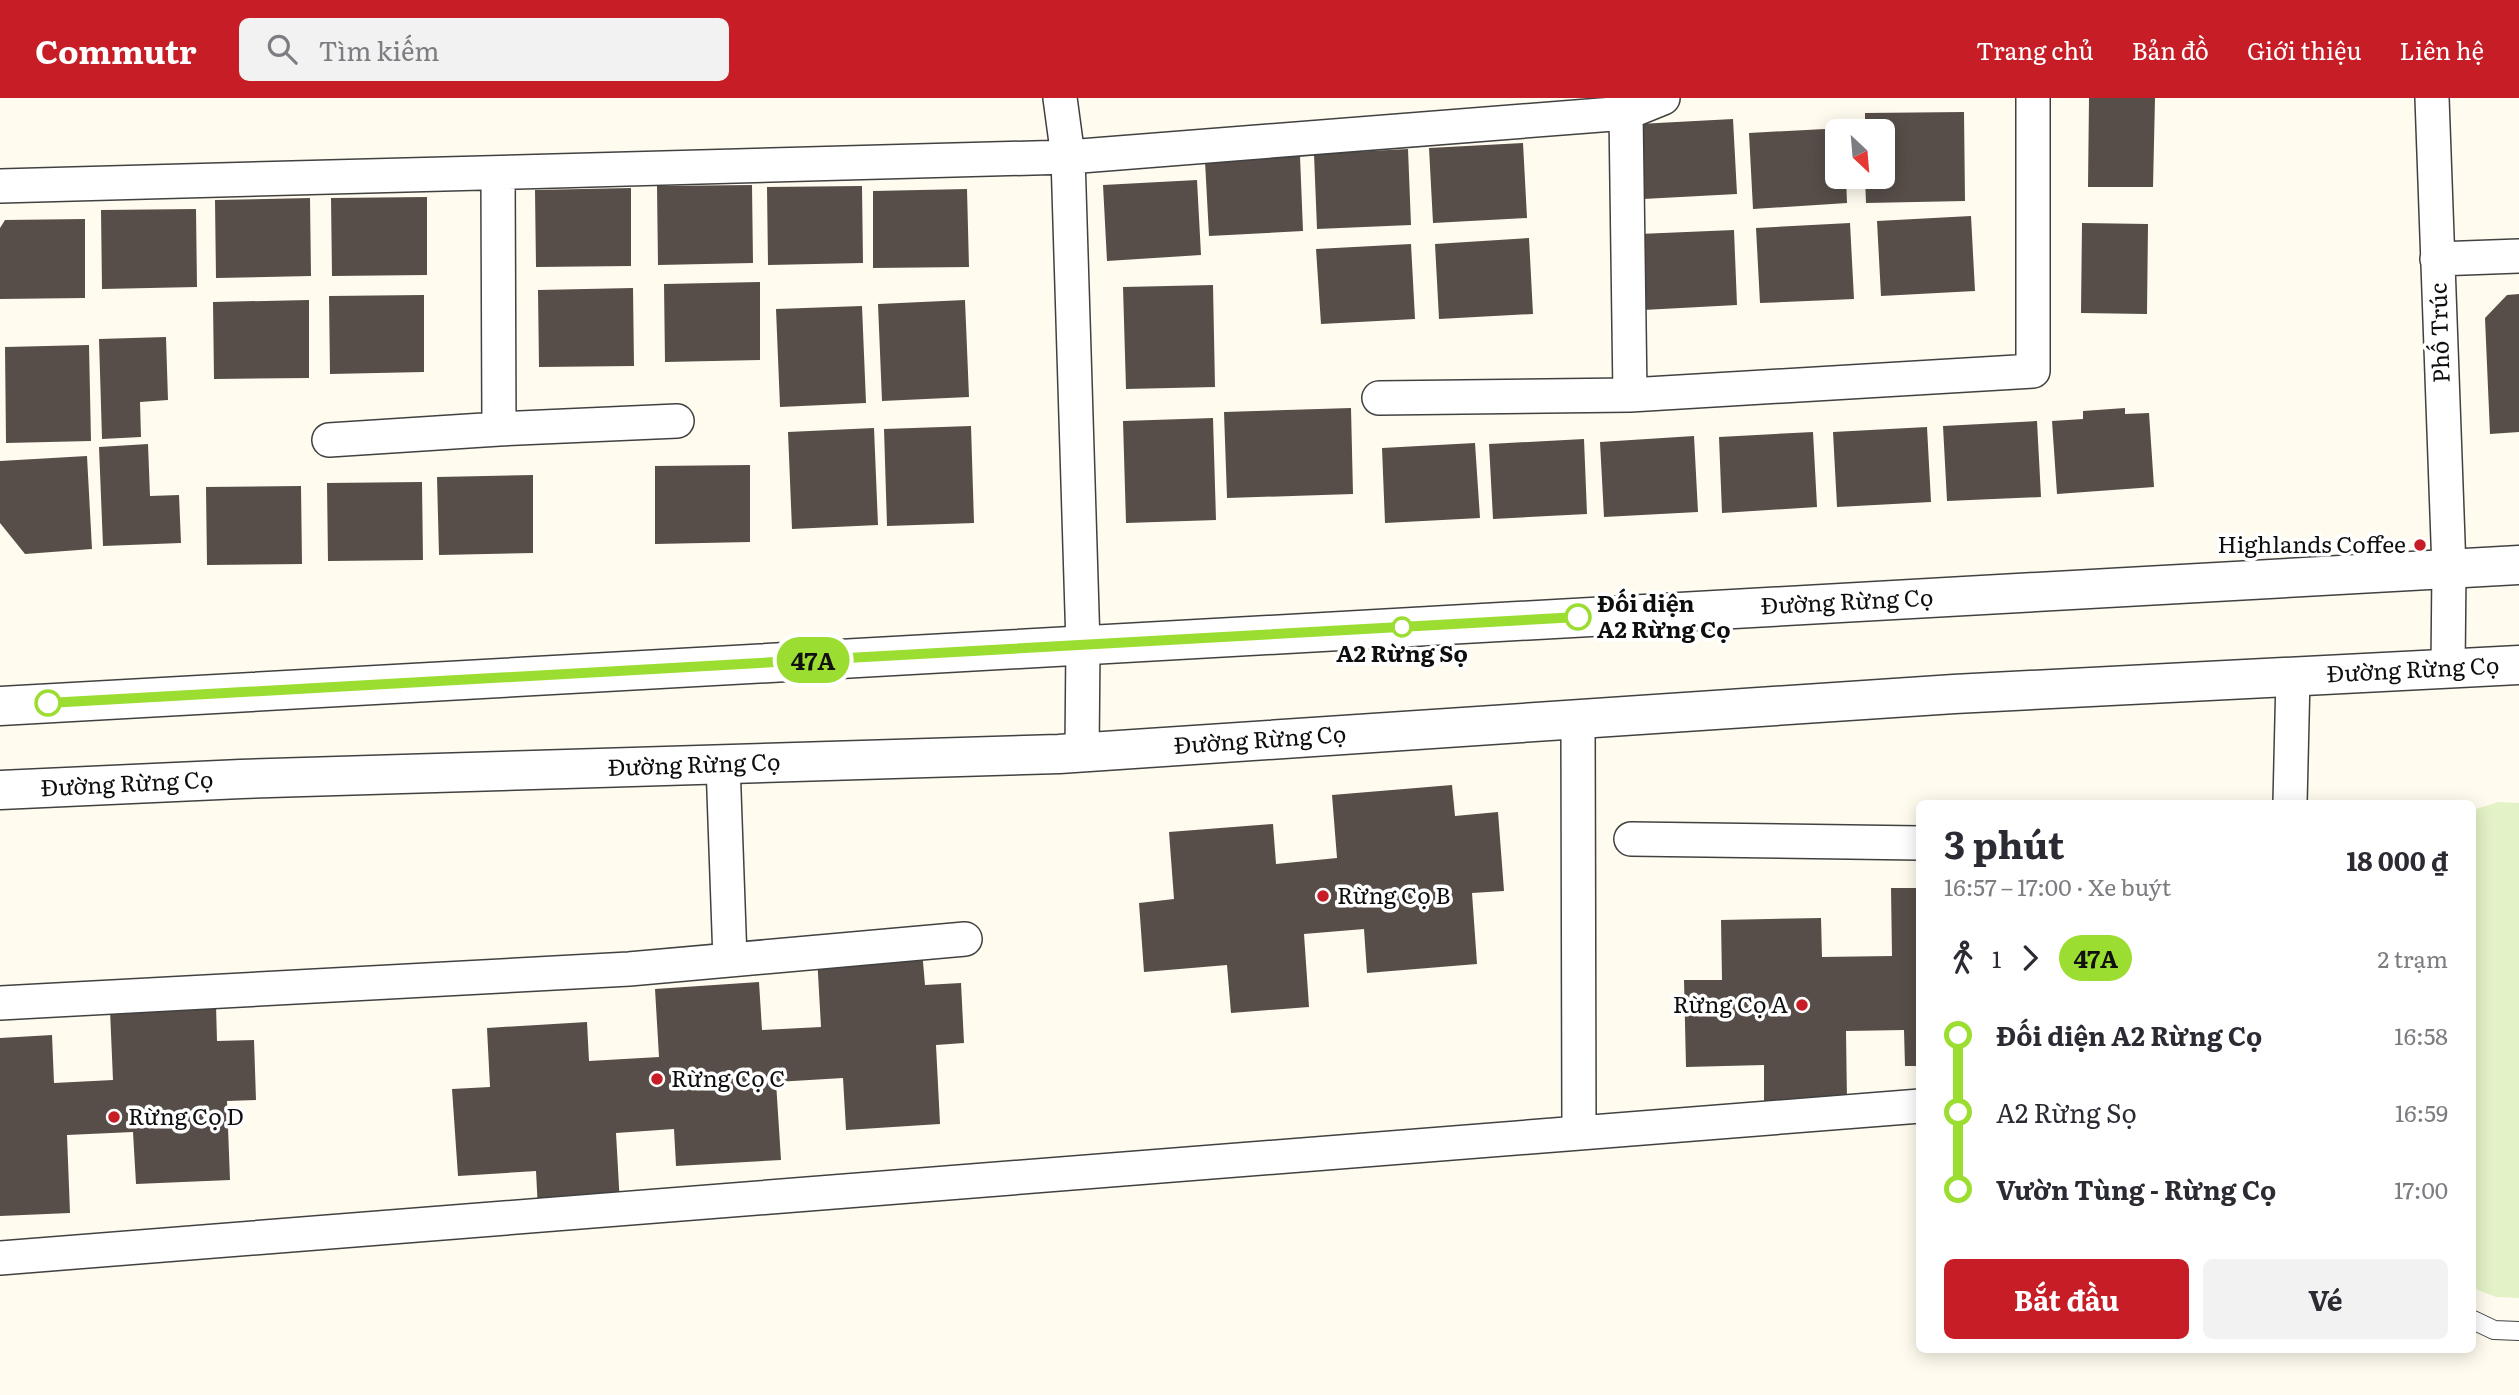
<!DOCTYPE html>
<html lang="vi">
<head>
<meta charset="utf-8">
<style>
	body { margin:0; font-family:Literata,serif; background:#f2f2f3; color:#2b2b33; height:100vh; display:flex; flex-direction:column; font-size:26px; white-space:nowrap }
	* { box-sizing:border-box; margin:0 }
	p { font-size:23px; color:#7c7c81 }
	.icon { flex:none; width:38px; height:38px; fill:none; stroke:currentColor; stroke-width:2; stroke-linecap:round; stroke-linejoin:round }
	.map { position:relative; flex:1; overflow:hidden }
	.side { position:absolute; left:1916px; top:702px; width:560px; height:553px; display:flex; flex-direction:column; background:#fff; border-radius:10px; box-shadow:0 4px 18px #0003 }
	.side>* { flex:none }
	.badge { padding:0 14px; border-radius:23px; font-size:24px; line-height:46px }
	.needle { width:46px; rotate:154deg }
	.controls { position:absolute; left:1825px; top:21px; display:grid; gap:14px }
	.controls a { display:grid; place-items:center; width:70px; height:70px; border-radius:10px; background:#fff; box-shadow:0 4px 18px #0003; font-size:35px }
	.map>.badge { position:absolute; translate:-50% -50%; box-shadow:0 0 0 4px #fff }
	.legs { display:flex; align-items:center; gap:10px; height:77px; padding:0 28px; font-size:23px }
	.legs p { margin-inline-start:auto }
	.overview { display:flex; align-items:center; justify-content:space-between; height:119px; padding:0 28px }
	h1 { font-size:38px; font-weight:700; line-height:52px }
	.primary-button { display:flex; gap:14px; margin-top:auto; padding:14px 28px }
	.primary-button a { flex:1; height:80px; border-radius:10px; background:#c61d27; color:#fff; font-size:28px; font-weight:700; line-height:80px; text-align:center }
	.primary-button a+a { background:#f2f2f3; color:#2b2b33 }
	ul { padding:0 28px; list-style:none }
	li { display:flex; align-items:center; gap:24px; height:77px; font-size:26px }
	li i { display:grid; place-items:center; width:10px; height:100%; margin:0 9px; background:currentColor }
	li i::after { content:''; width:18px; height:18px; margin:-9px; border:5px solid; border-radius:50%; background:#fff }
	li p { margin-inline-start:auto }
	li:first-child i { background:linear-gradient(#0000 50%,currentColor 0) }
	li:last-child i { background:linear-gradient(currentColor 50%,#0000 0) }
	header { display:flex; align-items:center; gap:42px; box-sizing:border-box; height:98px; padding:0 35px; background:#c61d27; color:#fff }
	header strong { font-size:33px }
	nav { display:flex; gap:38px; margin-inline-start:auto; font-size:24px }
	.search { width:490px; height:63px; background:#f2f2f3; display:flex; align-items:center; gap:18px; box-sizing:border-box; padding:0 24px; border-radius:10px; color:#7c7c81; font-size:26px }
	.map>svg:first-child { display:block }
	.pitch { fill:#e4f2c8 }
	.building { fill:#574e49 }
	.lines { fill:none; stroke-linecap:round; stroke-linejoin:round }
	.service-casing { stroke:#414141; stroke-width:20 }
	.minor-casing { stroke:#414141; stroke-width:36 }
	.tertiary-casing { stroke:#414141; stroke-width:41 }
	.service { stroke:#fff; stroke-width:18 }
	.minor { stroke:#fff; stroke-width:33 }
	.tertiary { stroke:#fff; stroke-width:38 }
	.line-1-casing { stroke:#fff; stroke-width:16 }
	.line-1 { stroke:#9cdd31; stroke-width:10 }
	.poi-dot { fill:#c61d27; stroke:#fff; stroke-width:2.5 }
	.stop-1-dot { fill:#fff; stroke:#9cdd31; stroke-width:3.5 }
	.labels { text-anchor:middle; stroke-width:7; stroke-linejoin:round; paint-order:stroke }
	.street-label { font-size:23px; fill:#0e0e0e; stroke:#fff }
	.poi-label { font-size:23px; fill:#0e0e0e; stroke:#fff; text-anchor:start }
	.stop-label { font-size:23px; font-weight:bold; fill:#0e0e0e; stroke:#fff; text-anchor:start }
</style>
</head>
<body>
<header>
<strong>Commutr</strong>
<div class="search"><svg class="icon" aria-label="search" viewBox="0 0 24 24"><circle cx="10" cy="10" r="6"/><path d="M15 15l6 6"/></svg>Tìm kiếm</div>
<nav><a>Trang chủ</a><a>Bản đồ</a><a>Giới thiệu</a><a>Liên hệ</a></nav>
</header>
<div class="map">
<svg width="2519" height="1297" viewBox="0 0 2519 1297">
	<rect width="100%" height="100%" fill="#fffbee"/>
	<path class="pitch" d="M2498 704 2519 705V1200L2496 1199 2473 1190V712Z"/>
	<path class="building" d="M2089 0H2155L2153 89H2088Z
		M1964 14 1965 103 1866 105 1865 79H1883V33H1865V15Z
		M1733 21 1737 96 1643 101 1639 26Z
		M1844 30V33H1838V79H1846L1847 105 1753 111 1749 35Z
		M1523 45 1527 120 1433 125 1429 50Z
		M1408 51 1411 127 1317 131 1314 56Z
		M1300 58 1303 133 1209 138 1205 63Z
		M1197 82 1201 157 1107 163 1103 87Z
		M752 87 753 165 658 167 657 88Z
		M862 88 863 165 768 167 767 89Z
		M631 90V168L536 169 535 92Z
		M967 91 969 169 873 170V93Z
		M427 99V177L332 178 331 100Z
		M310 100 311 178 216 180 215 102Z
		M196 111 197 189 102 191 101 112Z
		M1971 118 1975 193 1881 198 1877 123Z
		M85 121V200L0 201V130L5 122Z
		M1850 125 1854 201 1760 205 1756 130Z
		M2082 125 2148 126 2147 216 2081 215Z
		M1734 132 1737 207 1643 212 1639 136Z
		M1529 140 1533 216 1439 221 1435 146Z
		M1411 146 1415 221 1321 226 1316 151Z
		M760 184V262L665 264 664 186Z
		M1213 187 1215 289 1126 291 1123 189Z
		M633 190 634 268 539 269 538 192Z
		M2519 196V334L2490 336 2485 220 2507 197Z
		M424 197V274L330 276 329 198Z
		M309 202V280L214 281 213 204Z
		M965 202 969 299 882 303 878 206Z
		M862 208 866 305 780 309 776 211Z
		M166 239 168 302 140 304 141 339 102 341 99 241Z
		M89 247 91 343 6 345 5 249Z
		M1351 310 1353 396 1227 400 1224 314Z
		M2125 310V316L2149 315 2154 389 2057 396 2052 323 2083 321V313Z
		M1213 320 1216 422 1126 425 1123 323Z
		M2037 323 2041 399 1947 403 1943 328Z
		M971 328 974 425 887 428 884 331Z
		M1927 329 1931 404 1837 409 1833 334Z
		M874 330 878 427 792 431 788 334Z
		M1813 334 1817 409 1722 415 1719 339Z
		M1694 338 1698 414 1604 419 1600 344Z
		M1584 341 1587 416 1493 421 1489 346Z
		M1475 345 1480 420 1385 425 1382 350Z
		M148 346 150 398 179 397 181 445 103 448 99 349Z
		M87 358 92 451 25 456 0 425V363Z
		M750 367V444L655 446V368Z
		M533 377V455L439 457 437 379Z
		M422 384 423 462 328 463 327 385Z
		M301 388 302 466 207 467 206 389Z
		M1452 687 1455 718 1498 714 1504 793 1472 795 1477 866 1367 875 1364 831 1304 836 1309 909 1231 915 1227 867 1144 874 1139 805 1174 801 1169 734 1273 726 1276 766 1337 760 1332 697Z
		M1891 790H1920V968H1905L1904 932 1846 933 1847 1004 1764 1006V967L1686 969 1684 882H1722L1721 822 1821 820 1822 859 1892 858Z
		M922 852 925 887 961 885 964 945 936 947 940 1026 846 1032 843 980 776 984 781 1062 676 1068 674 1031 616 1035 620 1107 538 1112 536 1073 458 1078 452 991 490 989 487 930 587 924 589 963 659 959 655 891 759 884 762 932 821 929 817 858Z
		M216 907 217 943 254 942 256 1002 227 1003 230 1082 136 1086 133 1034 67 1037 70 1115 0 1118V940L52 937 54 985 113 982 110 912Z"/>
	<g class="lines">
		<defs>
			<path id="service" d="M2473 1222 2494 1232 2519 1233"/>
			<path id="minor" d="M2432 0 2449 471 2448 570
				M1626 15 1630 297
				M498 75 499 331 677 323
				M0 88 1068 59 1060 0
				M2437 161 2519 158
				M1379 300 1630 297 2033 273V0
				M329 342 499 331
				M1578 621 1579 1035
				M1082 654 1083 547 1068 59 1626 15 1663 0
				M723 666 730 862
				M2290 705 2293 579
				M1631 741 1920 745
				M0 905 629 871 965 841
				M0 1160 1920 1008"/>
			<path id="tertiary" d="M0 608 2519 467
				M0 692 241 681 1059 656 1954 596 2519 567"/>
		</defs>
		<use href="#service" class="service-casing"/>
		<use href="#minor" class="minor-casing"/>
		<use href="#tertiary" class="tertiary-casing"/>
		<use href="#service" class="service"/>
		<use href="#minor" class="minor"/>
		<use href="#tertiary" class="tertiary"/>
	</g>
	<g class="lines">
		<defs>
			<path id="line-1" d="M48 605 1578 519"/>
		</defs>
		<use href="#line-1" class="line-1-casing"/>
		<use href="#line-1" class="line-1"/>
	</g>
	<g class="poi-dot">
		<circle cx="2420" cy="447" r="7"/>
		<circle cx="1323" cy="798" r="7"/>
		<circle cx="1802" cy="907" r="7"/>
		<circle cx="657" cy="981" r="7"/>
		<circle cx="114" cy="1019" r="7"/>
	</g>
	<g class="stop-1-dot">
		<circle cx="1578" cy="519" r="12"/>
		<circle cx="1402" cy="529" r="9"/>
		<circle cx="48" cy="605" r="12"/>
	</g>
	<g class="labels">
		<g class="street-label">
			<text transform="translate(2440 235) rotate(-92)" y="8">Phố Trúc</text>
			<text transform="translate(1847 504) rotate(-3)" y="8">Đường Rừng Cọ</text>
			<text transform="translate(2413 572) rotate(-3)" y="8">Đường Rừng Cọ</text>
			<text transform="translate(1260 642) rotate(-4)" y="8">Đường Rừng Cọ</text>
			<text transform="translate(694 667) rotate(-2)" y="8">Đường Rừng Cọ</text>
			<text transform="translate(127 686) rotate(-3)" y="8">Đường Rừng Cọ</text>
		</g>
		<g class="poi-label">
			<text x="2406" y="455" text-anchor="end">Highlands Coffee</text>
			<text x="1337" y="806">Rừng Cọ B</text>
			<text x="1788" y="915" text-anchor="end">Rừng Cọ A</text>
			<text x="671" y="989">Rừng Cọ C</text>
			<text x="128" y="1027">Rừng Cọ D</text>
		</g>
		<g class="stop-label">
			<text x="1597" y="514">Đối diện<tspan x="1597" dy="26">A2 Rừng Cọ</tspan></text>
			<text x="1402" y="564" text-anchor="middle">A2 Rừng Sọ</text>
		</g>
	</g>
</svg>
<div class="controls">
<a><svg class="needle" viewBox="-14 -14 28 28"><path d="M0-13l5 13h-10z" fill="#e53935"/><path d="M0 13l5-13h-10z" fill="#7c7c81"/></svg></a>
</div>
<b class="badge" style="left:813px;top:562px;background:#9cdd31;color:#111">47A</b>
<section class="side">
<div class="overview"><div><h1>3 phút</h1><p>16:57 – 17:00 · Xe buýt</p></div><b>18 000 ₫</b></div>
<div class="legs"><svg class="icon" aria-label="walk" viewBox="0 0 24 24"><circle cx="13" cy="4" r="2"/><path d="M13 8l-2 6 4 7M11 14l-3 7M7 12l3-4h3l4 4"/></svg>1<svg class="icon" aria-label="forward" viewBox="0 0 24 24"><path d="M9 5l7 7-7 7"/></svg><b class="badge" style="background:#9cdd31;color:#111">47A</b><p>2 trạm</p></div>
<ul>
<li><i style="color:#9cdd31"></i><b>Đối diện A2 Rừng Cọ</b><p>16:58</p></li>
<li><i style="color:#9cdd31"></i><span>A2 Rừng Sọ</span><p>16:59</p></li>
<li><i style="color:#9cdd31"></i><b>Vườn Tùng - Rừng Cọ</b><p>17:00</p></li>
</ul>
<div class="primary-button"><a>Bắt đầu</a><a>Vé</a></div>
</section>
</div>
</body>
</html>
